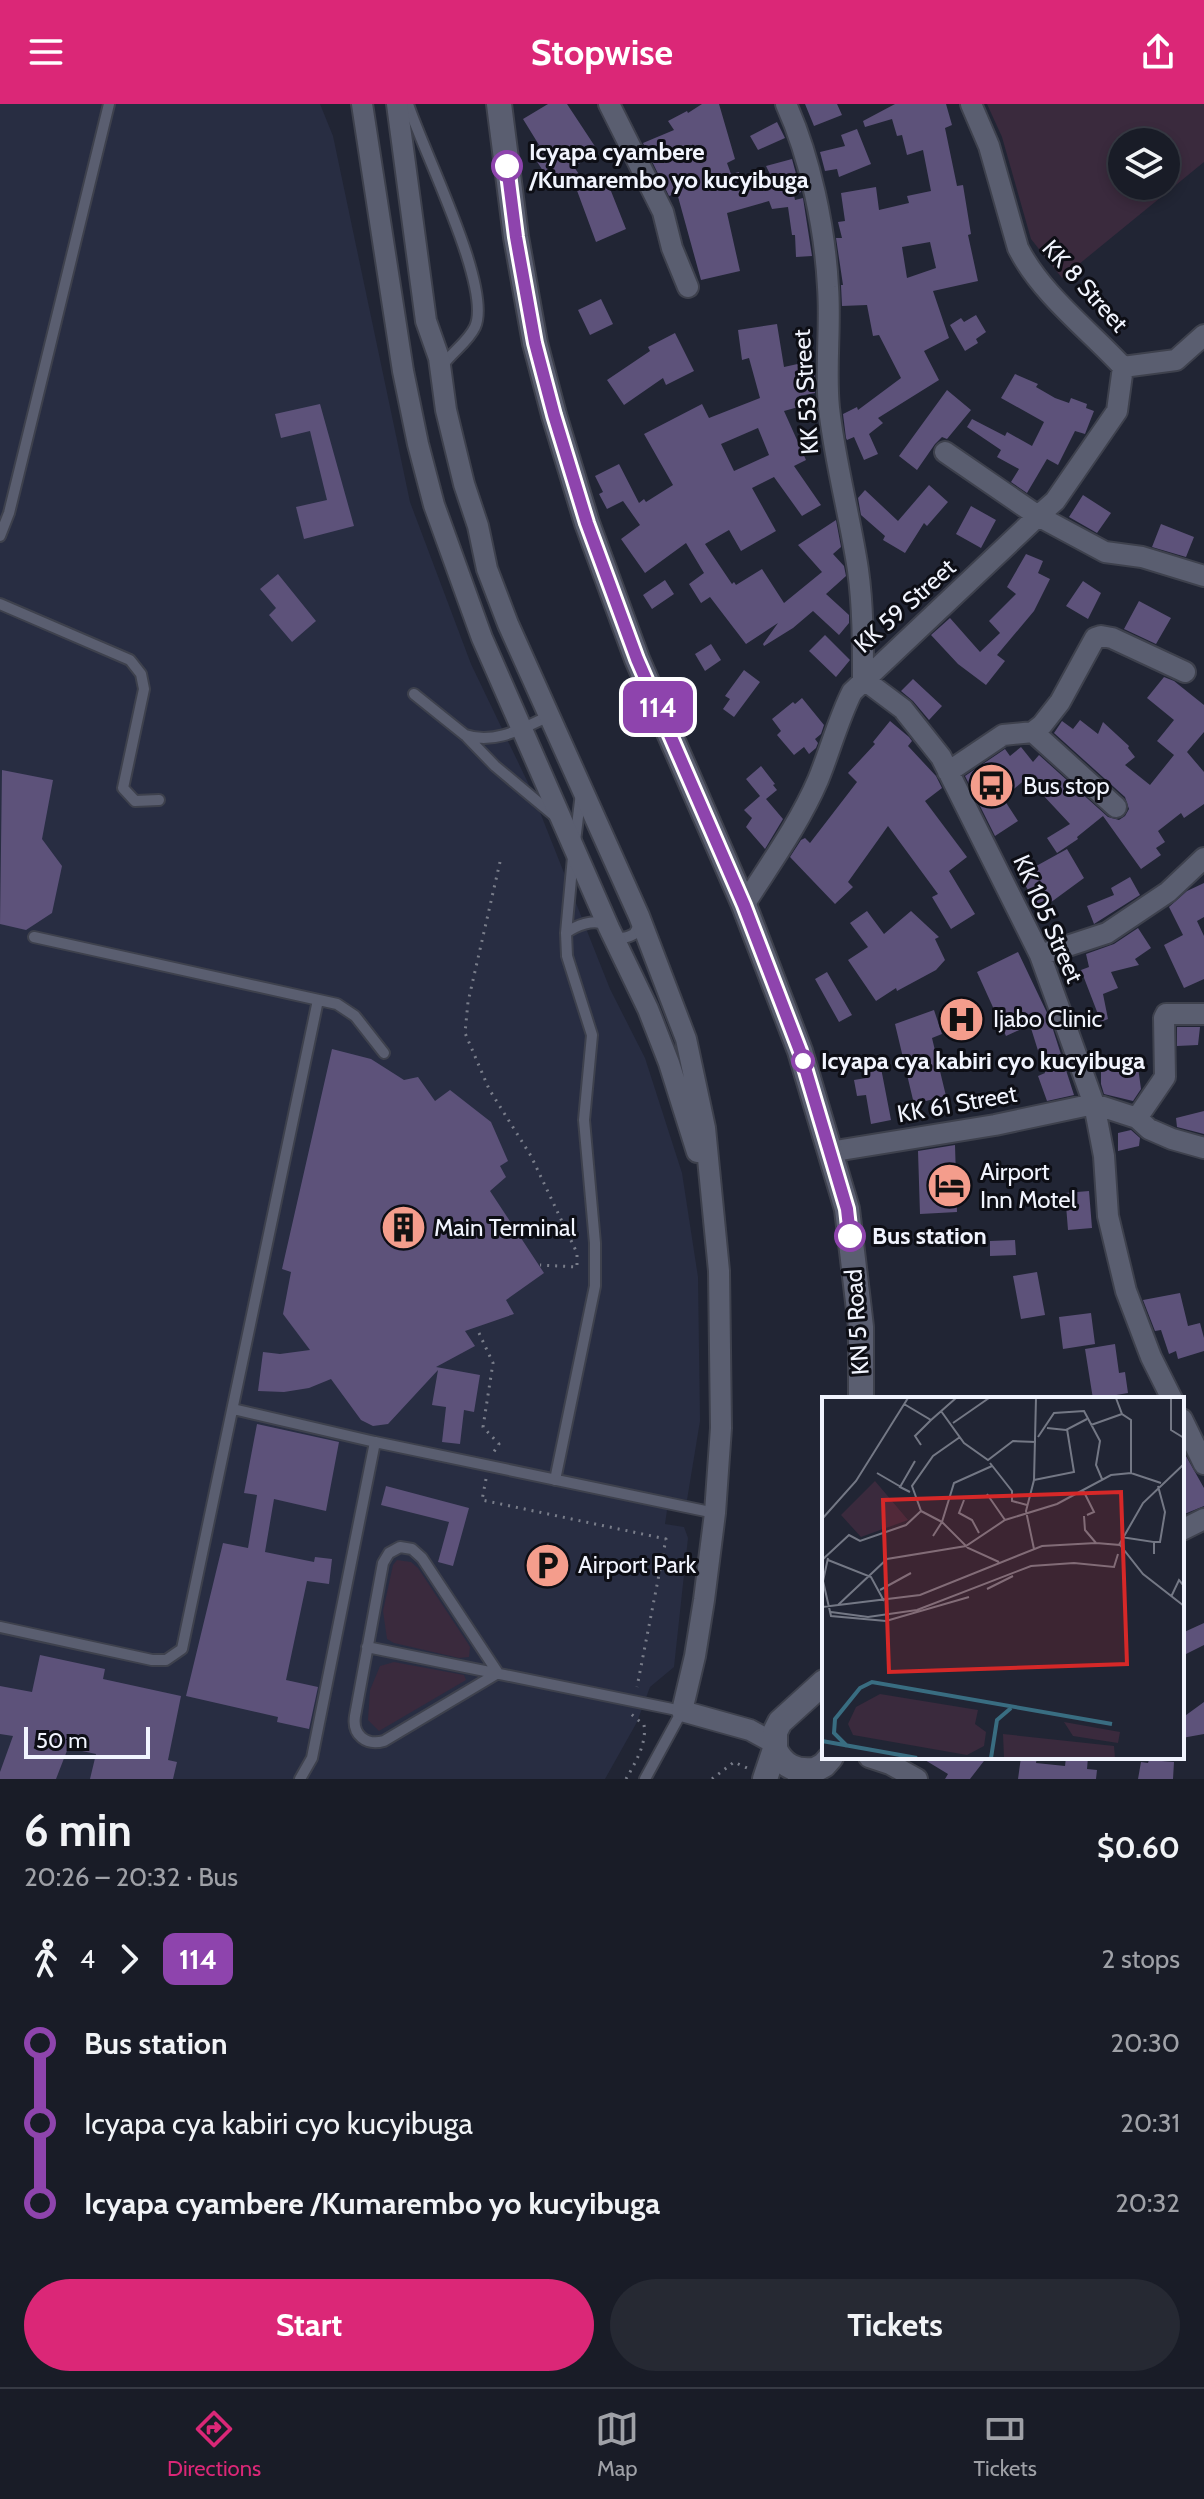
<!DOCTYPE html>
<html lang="en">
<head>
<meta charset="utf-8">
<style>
	body { margin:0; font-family:Cabin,sans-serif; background:#262933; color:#f1f3f6; height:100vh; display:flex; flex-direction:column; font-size:30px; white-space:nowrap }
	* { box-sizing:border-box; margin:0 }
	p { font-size:26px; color:#9fa1a7 }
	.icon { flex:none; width:44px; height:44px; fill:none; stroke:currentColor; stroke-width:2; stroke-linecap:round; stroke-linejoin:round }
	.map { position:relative; height:1675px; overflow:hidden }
	.sheet { display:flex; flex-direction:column; background:#191c27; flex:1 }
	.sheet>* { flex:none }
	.badge { padding:0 16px; border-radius:12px; font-size:28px; line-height:52px }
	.buttons { position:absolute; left:1108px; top:24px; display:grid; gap:16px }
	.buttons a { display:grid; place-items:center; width:72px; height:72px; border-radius:50%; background:#191c27; box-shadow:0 4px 12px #0003,0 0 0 2px #373a44; font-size:40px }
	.scale { position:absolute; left:24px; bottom:20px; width:126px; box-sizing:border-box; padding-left:8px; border:4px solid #f1f4fe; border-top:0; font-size:22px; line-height:28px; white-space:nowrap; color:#f1f4fe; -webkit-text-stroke:6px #0d0e15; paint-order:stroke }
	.map>.badge { position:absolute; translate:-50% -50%; box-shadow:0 0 0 4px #fff }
	.legs { display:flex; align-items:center; gap:12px; height:88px; padding:0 24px; font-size:26px }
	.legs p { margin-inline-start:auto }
	.headline { display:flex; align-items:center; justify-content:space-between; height:136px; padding:0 24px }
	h1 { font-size:44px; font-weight:700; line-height:60px }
	.cta { display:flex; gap:16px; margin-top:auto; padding:16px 24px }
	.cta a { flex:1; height:92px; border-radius:48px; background:#db2777; color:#fff; font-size:32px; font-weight:700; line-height:92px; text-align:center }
	.cta a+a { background:#262933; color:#f1f3f6 }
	ul { padding:0 24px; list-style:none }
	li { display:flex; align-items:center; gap:28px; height:80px; font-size:30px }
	li i { display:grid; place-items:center; width:12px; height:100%; margin:0 10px; background:currentColor }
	li i::after { content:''; width:20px; height:20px; margin:-10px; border:6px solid; border-radius:50%; background:#191c27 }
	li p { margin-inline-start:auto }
	li:first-child i { background:linear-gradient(#0000 50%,currentColor 0) }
	li:last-child i { background:linear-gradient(currentColor 50%,#0000 0) }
	header { display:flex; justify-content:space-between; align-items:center; height:104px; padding:0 24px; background:#db2777; color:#fff; font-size:36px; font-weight:700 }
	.menu { display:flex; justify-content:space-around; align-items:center; height:112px; border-top:2px solid #373a44; background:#191c27; font-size:22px; color:#9fa1a7 }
	.menu a { display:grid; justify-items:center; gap:4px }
	.menu .selected { color:#db2777 }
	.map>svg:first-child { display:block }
	.built { fill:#282d42 }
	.green { fill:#3a2a3d; fill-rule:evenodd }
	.building { fill:#5d527a; fill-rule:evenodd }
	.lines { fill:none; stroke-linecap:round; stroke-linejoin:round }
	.lane-casing { stroke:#3e414d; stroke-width:14 }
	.street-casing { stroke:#3e414d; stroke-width:24 }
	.secondary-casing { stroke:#3e414d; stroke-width:28 }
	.path { stroke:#797d8a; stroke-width:3; stroke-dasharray:2 6; stroke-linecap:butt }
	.lane { stroke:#5a5e70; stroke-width:10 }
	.street { stroke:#5a5e70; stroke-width:20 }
	.secondary { stroke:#5a5e70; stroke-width:24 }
	.line-1-casing { stroke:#fff; stroke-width:18 }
	.line-1 { stroke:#8e44ad; stroke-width:12 }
	.stop-1-dot { fill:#fff; stroke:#8e44ad; stroke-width:4 }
	.labels { text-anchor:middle; stroke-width:6; stroke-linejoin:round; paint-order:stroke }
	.stop-label { font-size:24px; font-weight:bold; fill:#f1f4fe; stroke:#0d0e15; text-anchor:start }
	.street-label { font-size:24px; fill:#f1f4fe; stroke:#0d0e15 }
	.poi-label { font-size:24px; fill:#f1f4fe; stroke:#0d0e15; text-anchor:start }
	.inset-river { fill:none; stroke:#396d81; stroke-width:4 }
	.inset-road { fill:none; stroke:#747885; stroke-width:2 }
	.view { fill:#d62828; fill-opacity:0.15; stroke:#d62828; stroke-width:4 }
	.inset-edge { fill:none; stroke:#f1f4fe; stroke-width:4 }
</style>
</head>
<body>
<header><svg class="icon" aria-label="menu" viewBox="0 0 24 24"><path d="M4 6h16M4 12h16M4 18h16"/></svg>Stopwise<svg class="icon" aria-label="share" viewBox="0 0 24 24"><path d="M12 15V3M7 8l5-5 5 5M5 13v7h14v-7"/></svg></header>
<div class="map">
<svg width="1204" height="1675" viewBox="0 0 1204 1675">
	<rect width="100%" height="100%" fill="#212534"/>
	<path class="built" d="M0 0H320L333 32 410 398 471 560 530 683 610 885 645 954 682 1069 698 1173 700 1317 687 1396 669 1393 665 1420 684 1423 688 1434 674 1563 650 1583 637 1618 605 1675H0Z"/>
	<path class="green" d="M987 0H1204V58L1062 174 1031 135 1002 33ZM1122 38H1166V82H1122Z
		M397 1456 411 1458 418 1464 467 1538 470 1543 469 1553 459 1554 394 1539 387 1535 383 1507 393 1461Z
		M394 1558 464 1571 466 1576 379 1627 368 1616 370 1586 380 1562Z"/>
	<path class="building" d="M548 0H567L598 47 574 63 588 83 607 77 626 125 596 138 572 73 555 85 530 47 539 41 523 15Z
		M702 0H719L735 55 727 59 731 70 739 68 741 75 771 72 766 62 792 55 801 88 794 91 795 96 803 94 812 152 796 153 795 131H792L788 103 772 105 769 97 727 109 740 167 701 176 677 89 669 92 643 39 674 26 668 17 687 7 688 9Z
		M805 0H837L842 11 814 22Z
		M895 0H946L952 21 945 24 957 82 963 81 971 130 968 131 978 177 933 187 949 234 924 247 939 276 878 314 883 319 869 330 878 350 864 356 854 333 847 336 846 334 843 310 857 303 858 306 901 274 879 231 873 232 867 201 842 202 841 181H843L836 134H842L838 118 845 117 841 89 876 83 879 106 909 99 907 92 931 87 923 46 907 51 902 31 897 32 892 15 865 23 863 17ZM930 138 936 164 907 174 902 143Z
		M777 18 785 34 758 46 750 32Z
		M857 25 871 60 839 73 837 65 825 67 820 48 845 42 841 31Z
		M601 195 613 220 590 231 578 206Z
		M976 211 986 228 976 235 978 239 965 247 950 221 961 214 964 218Z
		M777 220 784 263 811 257 815 267V289L799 292 802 302 784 307 806 356 794 362 821 401 802 412 774 373 752 384 776 427 741 447 729 426 705 440 732 480 734 478 736 481 762 465 784 499 822 468 798 441 836 416 841 443 833 450 844 462 846 472 826 490 849 511V519L839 531 813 507 793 524 764 542 763 540 778 519 746 540 710 493 701 499 689 480 704 469 686 439 645 469 621 435 640 421 623 397 607 405 599 390 603 388 595 372 619 360 639 399 644 395 646 398 673 381 644 330 702 300 709 314 760 294 749 254 742 256 738 226ZM758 324 769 351 734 367 721 340Z
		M675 229 694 267 666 281 663 274 624 301 607 276 650 247 648 243Z
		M1015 270 1038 280 1036 283 1055 294 1069 299 1071 294 1087 300 1086 304 1094 307 1085 330 1075 327 1058 361 1047 355 1027 389 1011 378 1019 365 997 353 1001 346 967 323 972 315 1005 332 1007 328 1032 342 1044 318 1001 294Z
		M947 286 971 306 947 335 942 333 935 340 917 366 899 352Z
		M320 300 354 422 304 435 296 403 327 396 310 327 281 334 275 310Z
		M929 381 948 398 927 422 924 419 905 449 883 436 885 432 861 411 858 394 865 386 898 417Z
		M1083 391 1111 409 1097 429 1069 413Z
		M971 402 996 416 981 444 956 430Z
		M1161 420 1194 433 1186 453 1152 443Z
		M1026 450 1043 457 1038 469 1050 475 1034 507 997 551 1005 557 986 581 958 560 931 531 950 514 980 548 1000 529 989 517 1016 490 1007 483Z
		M278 470 316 517 292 538 269 511 276 504 260 485Z
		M665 476 674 490 652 505 643 491Z
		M1083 477 1101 489 1088 515 1066 502Z
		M1139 497 1171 514 1156 540 1124 525Z
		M825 531 850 556 836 573 809 547Z
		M711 540 721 556 705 567 695 550Z
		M744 566 760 578 734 613 723 605 730 595 725 592Z
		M1164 573 1174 577 1204 601V628L1187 648 1204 668V700L1184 714 1181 709 1158 727 1165 738 1156 744 1161 751 1141 765 1103 712 1077 733 1078 735 1057 749 1047 734 1070 720 1027 674 1003 694 1018 717 995 732 965 672 1005 645 1010 652 1021 643 1033 658 1039 651 1108 713 1119 716 1125 712 1129 705 1125 693 1054 629 1062 617 1073 625 1080 616 1098 630 1103 618 1129 642 1128 644 1135 653 1125 661 1150 681 1174 651 1157 637 1174 616 1147 594Z
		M913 575 942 602 929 616 913 597 901 587Z
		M802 594 824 621 821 630 815 635 818 639 816 644 809 650 804 643 794 651 777 631 781 627 772 615 793 598 795 600Z
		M890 617 909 633 912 637 908 642 936 672 942 684 925 697 967 753 949 767 975 810 951 825 932 793 938 790 888 722 848 778 853 783 835 800 790 753 801 736 805 734 810 739 857 678 848 669 875 640 873 638Z
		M761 662 775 680 773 681 777 686 766 695 783 715 765 745 746 723 752 714 744 706 760 692 746 675Z
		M2 666 53 676 42 735 62 762 52 809 26 826 0 820Z
		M1067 745 1084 774 1039 807 1020 771Z
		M1130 773 1140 791 1094 820 1087 802 1114 791 1111 784Z
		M1204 779V813L1197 817 1204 832V875L1184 884 1164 841 1183 831 1169 803 1187 787Z
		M867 807 884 830 911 807 939 833 935 835 945 856 936 866 897 887 896 884 876 897 848 856 868 843 850 819Z
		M1138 824 1151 844 1135 855 1139 861 1111 868 1118 884 1103 890 1108 915 1101 918 1081 866 1089 863 1086 850 1114 840Z
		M1018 848 1049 913 1074 991 1047 997 1038 972 1045 969 1030 921 1006 932 977 868Z
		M827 868 852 911 839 918 815 875Z
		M934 906 942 930 932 934 946 992 914 1000 895 920Z
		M1177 923H1200L1198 941 1177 942Z
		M332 945 371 955 404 976 418 973 435 997 450 986 491 1018 508 1057 500 1062 506 1073 490 1087 544 1169 506 1196 514 1210 465 1227 475 1242 436 1263 480 1271 474 1308 464 1306 460 1340 442 1338 446 1303 432 1301 438 1266 388 1320 373 1322 361 1316 331 1275 309 1284 284 1288 258 1287 263 1248 280 1250 310 1246 283 1210 291 1168 282 1165Z
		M1131 952V957L1137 956 1141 985 1133 997 1104 990 1101 980V953Z
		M881 964 891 1016 871 1020 866 991 857 992 854 976 866 974 864 967Z
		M1204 1007V1030L1177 1023 1176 1014Z
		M1131 1026 1140 1034 1139 1042 1118 1047V1029Z
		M955 1041 957 1108 920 1110 918 1047Z
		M1089 1087 1092 1124 1068 1126 1065 1089Z
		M1015 1136 1016 1151 990 1152V1137Z
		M1037 1168 1045 1211 1021 1215 1013 1172Z
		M1180 1189 1188 1222 1200 1219 1204 1234V1247L1178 1255 1176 1247 1169 1250 1161 1226 1155 1227 1143 1196Z
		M1091 1209 1095 1240 1063 1245 1059 1213Z
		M1115 1240 1119 1269 1125 1268 1128 1289 1093 1295 1085 1245Z
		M257 1320 339 1338 326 1407 274 1395 265 1448 314 1458 315 1453 332 1455 329 1480 307 1477 286 1576 318 1583 309 1625 277 1618 278 1613 186 1592 223 1439 248 1444 257 1391 244 1389Z
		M1182 1345 1204 1384V1402L1182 1411Z
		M386 1382 469 1404 453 1462 438 1458 449 1418 381 1401Z
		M1204 1519V1541L1182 1552V1529Z
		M40 1551 105 1565 103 1575 181 1592 168 1656 177 1658 173 1675H90L96 1650 68 1644 56 1675H0V1668L13 1632 0 1630V1582L32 1588Z
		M1204 1598V1630L1182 1634V1614Z
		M920 1653H987L970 1675H945L948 1670Z
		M1021 1653H1037L1036 1659 1065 1662 1066 1653H1088L1087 1665 1097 1666 1096 1675H1018Z
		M1149 1656 1174 1658 1173 1675H1138L1141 1658 1148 1659Z"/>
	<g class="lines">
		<defs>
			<path id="lane" d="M408 0C422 45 493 184 475 223 468 238 452 248 443 261
				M0 432 9 409 109 0
				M0 500 130 556 141 570 144 585 123 684 135 697 159 696
				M414 590 465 631C495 641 523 624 549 612
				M467 633 495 662 556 713
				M575 737 581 689
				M566 829C575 822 594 814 605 821 618 828 615 840 634 830L640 820
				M34 833 337 900 355 912 384 949
				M233 1305 375 1338 715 1409
				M555 1376 595 1182V1139L584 1016 592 931 567 852 566 829 573 753
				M400 1443 412 1445 422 1454 498 1569 384 1637C366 1642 352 1631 355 1612L383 1459 389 1449Z
				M0 1523 152 1556H166L182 1545 318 896
				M367 1543 682 1607 645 1675
				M300 1675 312 1654 375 1338"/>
			<path id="street" d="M362 0 403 267 418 340 434 401 482 534 609 824 648 905 669 959 697 1048
				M397 0 426 217 439 254 446 306 464 380 478 422 487 465 508 520 639 812 686 935 705 1024 719 1167 721 1324 715 1409 704 1496 695 1552 682 1607 750 1626 774 1639
				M609 0 663 108 672 144 688 183
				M786 0C810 53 825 124 828 183 831 223 825 264 829 304 835 359 850 412 858 466 863 502 863 539 863 575L903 605 941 653 1040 851 1094 1000 1104 1052 1108 1112 1126 1187 1151 1253 1172 1295
				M971 0 989 42 1018 144C1041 190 1089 226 1123 263L1176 256 1204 231
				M945 348 1038 412 1055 397 1117 307 1123 263
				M1033 628 1116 703
				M948 668 1003 631 1033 628 1042 621 1060 598 1095 534 1101 532 1112 534 1185 568
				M744 801C770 760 799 720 818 676 830 647 838 616 852 588L1038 412 1105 448 1142 453 1204 472
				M1040 851 1107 829 1168 788 1204 754
				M1137 1014 1165 973 1164 914 1166 910H1204
				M829 1048 995 1021 1094 1000 1137 1014 1149 1025 1172 1035 1204 1044
				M1182 1315 1204 1360
				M1182 1426 1204 1415
				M869 1653 890 1660 917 1675"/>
			<path id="secondary" d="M499 0 516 133 535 239 554 311 587 419 637 555 744 801 800 947 847 1105 861 1223V1295
				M775 1645C783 1662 796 1668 814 1666
				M800 1674 824 1661 831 1653
				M765 1675 775 1645V1628L780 1618 824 1578"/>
		</defs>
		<use href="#lane" class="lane-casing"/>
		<use href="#street" class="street-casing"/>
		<use href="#secondary" class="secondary-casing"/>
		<path class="path" d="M500 758 468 898 465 929 489 985 531 1052 577 1149V1163L540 1161
			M479 1229 493 1259 483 1323 499 1340 493 1349
			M486 1375 482 1396 666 1435 637 1583
			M626 1675C635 1659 647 1640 644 1621L631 1610
			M712 1675 734 1658 747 1664"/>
		<use href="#lane" class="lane"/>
		<use href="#street" class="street"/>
		<use href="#secondary" class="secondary"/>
	</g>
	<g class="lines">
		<defs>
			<path id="line-1" d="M507 62 516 133 535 239 554 311 587 419 637 555 744 801 800 947 847 1105 850 1132"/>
		</defs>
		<use href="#line-1" class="line-1-casing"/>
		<use href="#line-1" class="line-1"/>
	</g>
	<defs>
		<symbol id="bus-disc" viewBox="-11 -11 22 22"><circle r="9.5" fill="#f49d8c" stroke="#0d0e15"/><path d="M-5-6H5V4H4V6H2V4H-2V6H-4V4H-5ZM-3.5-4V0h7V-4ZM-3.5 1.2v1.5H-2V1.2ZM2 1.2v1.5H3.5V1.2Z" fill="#111"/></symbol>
		<symbol id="hospital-disc" viewBox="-11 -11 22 22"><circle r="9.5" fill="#f49d8c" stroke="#0d0e15"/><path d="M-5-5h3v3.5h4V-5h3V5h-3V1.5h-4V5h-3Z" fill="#111"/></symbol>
		<symbol id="hotel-disc" viewBox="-11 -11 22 22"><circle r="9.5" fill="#f49d8c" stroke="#0d0e15"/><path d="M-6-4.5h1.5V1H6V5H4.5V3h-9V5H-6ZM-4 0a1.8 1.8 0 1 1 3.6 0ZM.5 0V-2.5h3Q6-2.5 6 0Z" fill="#111"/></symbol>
		<symbol id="building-disc" viewBox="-11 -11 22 22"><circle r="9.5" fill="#f49d8c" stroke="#0d0e15"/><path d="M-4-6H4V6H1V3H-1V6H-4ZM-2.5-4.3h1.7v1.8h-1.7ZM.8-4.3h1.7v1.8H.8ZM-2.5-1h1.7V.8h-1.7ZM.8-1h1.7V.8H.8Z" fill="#111"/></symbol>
		<symbol id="parking-disc" viewBox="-11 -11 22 22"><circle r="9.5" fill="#f49d8c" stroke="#0d0e15"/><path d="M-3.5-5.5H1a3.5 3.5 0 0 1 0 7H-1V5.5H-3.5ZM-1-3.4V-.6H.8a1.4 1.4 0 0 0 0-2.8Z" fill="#111"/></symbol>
	</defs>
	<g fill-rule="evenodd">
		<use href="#bus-disc" x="966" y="656" width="51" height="51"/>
		<use href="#hospital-disc" x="936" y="890" width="51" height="51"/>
		<use href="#hotel-disc" x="924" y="1056" width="51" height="51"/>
		<use href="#building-disc" x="378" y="1098" width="51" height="51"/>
		<use href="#parking-disc" x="522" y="1436" width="51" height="51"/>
	</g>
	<g class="stop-1-dot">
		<circle cx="507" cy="62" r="14"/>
		<circle cx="803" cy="957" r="10"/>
		<circle cx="850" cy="1132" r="14"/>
	</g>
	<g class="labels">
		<g class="stop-label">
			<text x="529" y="56">Icyapa cyambere<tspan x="529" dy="28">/Kumarembo yo kucyibuga</tspan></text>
			<text x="821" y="965">Icyapa cya kabiri cyo kucyibuga</text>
			<text x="872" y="1140">Bus station</text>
		</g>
		<g class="street-label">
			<text transform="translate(1085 182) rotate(48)" y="8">KK 8 Street</text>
			<text transform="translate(806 288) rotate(-94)" y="8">KK 53 Street</text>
			<text transform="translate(905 502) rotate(-42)" y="8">KK 59 Street</text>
			<text transform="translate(1048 815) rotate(66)" y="8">KK 105 Street</text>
			<text transform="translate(957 1000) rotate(-10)" y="8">KK 61 Street</text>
			<text transform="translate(857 1218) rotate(-94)" y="8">KN 5 Road</text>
		</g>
		<g class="poi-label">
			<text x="1023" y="690">Bus stop</text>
			<text x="993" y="923">Ijabo Clinic</text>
			<text x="980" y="1076">Airport<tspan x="980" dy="28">Inn Motel</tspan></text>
			<text x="434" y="1132">Main Terminal</text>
			<text x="578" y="1469">Airport Park</text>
		</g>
	</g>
	<g transform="translate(822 1293)">
		<rect width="362" height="362" fill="#212534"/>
		<path d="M53 84 86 123 39 140 19 118ZM58 297 156 313 153 327 164 335 162 349 145 358 31 338 26 327 34 310ZM242 325 298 335 296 346 251 339ZM181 337 292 349 293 361H182Z" fill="#3a2a3d"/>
		<path class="inset-river" d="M0 344 95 361M25 349 12 336 13 322 38 291 50 285 290 327M169 361 175 323 189 311"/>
		<path class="inset-road" d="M294 1 300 17 309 23V76M349 1V33L362 41M82 7 109 23 134 1M119 14 142 46 166 63 191 44 214 45M131 26 167 1M269 28 300 17M225 31 244 33 265 22M216 40 232 16 262 14 278 44 274 68 280 82M99 48 93 39 109 23M168 66 190 94V104L205 108M170 69 132 86 120 125 146 151 177 165M55 76 79 90M212 83 252 75 245 32M261 93 272 115 265 118M88 95 78 90 93 64M165 97 183 123M142 103 137 116 150 123 157 136M99 114 120 125 111 139M262 119 263 133 274 146M0 122 34 84 86 1M299 140 332 145V157M332 145H338L343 115 336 89M297 148 321 106 362 67M212 152 204 114 212 83 214 1M6 161 1 184 9 219 64 224 147 200M0 163 27 138 38 144 84 128 99 114 90 89 111 59 138 40M6 163 49 180 62 204M165 192 191 179M58 193 89 176M349 200 357 183 362 189M16 208 65 162 144 149 183 123 235 107 289 78 309 76 339 86M0 210 98 198 220 149 274 146 298 148 321 177 362 209M9 215 46 220 95 213 209 169 252 166 292 170 296 157"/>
		<path class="view" d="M299 95 305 267 67 275 61 103Z"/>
		<rect width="362" height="362" class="inset-edge"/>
	</g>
</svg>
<div class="buttons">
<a><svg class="icon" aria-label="layers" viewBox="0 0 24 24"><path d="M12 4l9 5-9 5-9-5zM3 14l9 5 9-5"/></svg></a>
</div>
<div class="scale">50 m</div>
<b class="badge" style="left:658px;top:603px;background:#8e44ad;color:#fff">114</b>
</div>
<section class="sheet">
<div class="headline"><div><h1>6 min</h1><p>20:26 – 20:32 · Bus</p></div><b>$0.60</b></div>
<div class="legs"><svg class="icon" aria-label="walk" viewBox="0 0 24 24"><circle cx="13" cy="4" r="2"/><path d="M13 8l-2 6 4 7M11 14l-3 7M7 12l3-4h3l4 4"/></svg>4<svg class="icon" aria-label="forward" viewBox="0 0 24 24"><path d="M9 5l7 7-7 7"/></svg><b class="badge" style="background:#8e44ad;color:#fff">114</b><p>2 stops</p></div>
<ul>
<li><i style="color:#8e44ad"></i><b>Bus station</b><p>20:30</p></li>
<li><i style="color:#8e44ad"></i><span>Icyapa cya kabiri cyo kucyibuga</span><p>20:31</p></li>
<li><i style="color:#8e44ad"></i><b>Icyapa cyambere /Kumarembo yo kucyibuga</b><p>20:32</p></li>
</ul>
<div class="cta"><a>Start</a><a>Tickets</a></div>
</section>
<nav class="menu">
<a class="selected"><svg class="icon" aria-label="directions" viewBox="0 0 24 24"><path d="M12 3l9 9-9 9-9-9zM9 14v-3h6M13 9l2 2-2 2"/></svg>Directions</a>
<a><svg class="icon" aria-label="map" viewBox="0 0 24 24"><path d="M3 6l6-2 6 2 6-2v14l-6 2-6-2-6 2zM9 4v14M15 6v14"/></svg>Map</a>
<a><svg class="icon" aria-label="tickets" viewBox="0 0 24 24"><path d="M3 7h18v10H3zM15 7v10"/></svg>Tickets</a>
</nav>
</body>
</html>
